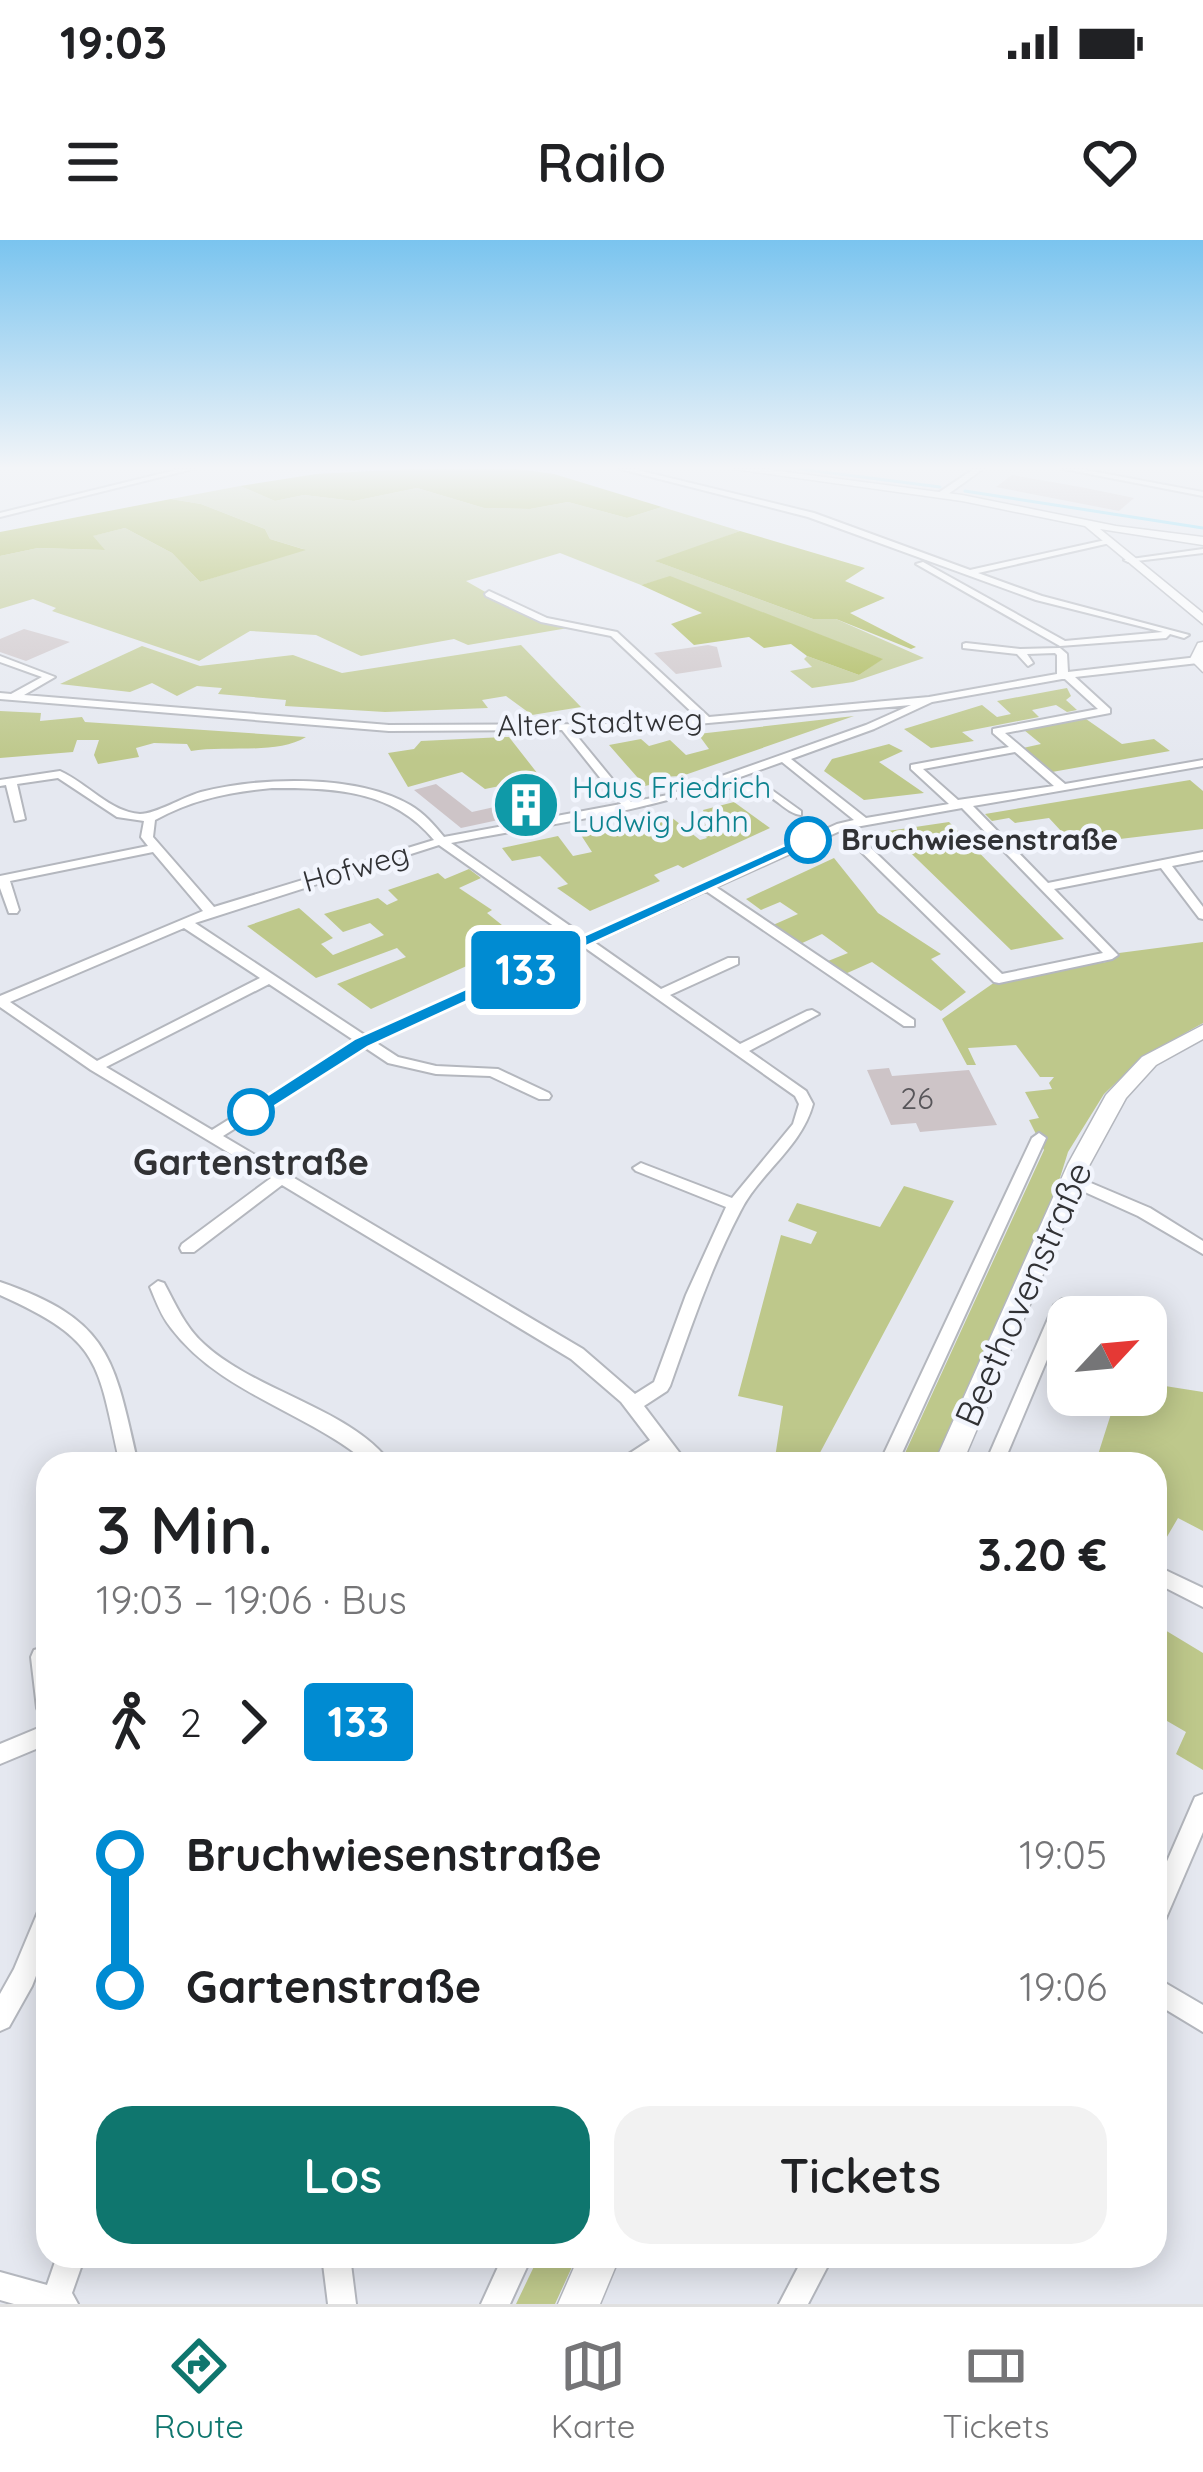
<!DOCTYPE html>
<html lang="de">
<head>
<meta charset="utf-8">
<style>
	body { margin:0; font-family:Quicksand,sans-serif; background:#f2f2f2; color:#202124; height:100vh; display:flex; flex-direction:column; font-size:45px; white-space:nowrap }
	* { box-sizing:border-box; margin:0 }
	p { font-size:39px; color:#757577 }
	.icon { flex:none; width:66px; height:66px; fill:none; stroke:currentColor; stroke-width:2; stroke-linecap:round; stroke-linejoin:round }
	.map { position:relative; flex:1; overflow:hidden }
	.sheet { position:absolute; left:36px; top:1212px; width:1131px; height:816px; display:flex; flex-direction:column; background:#fff; border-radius:36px; box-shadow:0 6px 30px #0003 }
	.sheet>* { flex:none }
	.badge { padding:0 24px; border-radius:9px; font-size:42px; line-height:78px }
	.needle { width:78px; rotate:64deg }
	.fabs { position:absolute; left:1047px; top:1056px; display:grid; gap:24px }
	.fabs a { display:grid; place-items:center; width:120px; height:120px; border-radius:24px; background:#fff; box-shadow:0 6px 30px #0003; font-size:60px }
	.map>.badge { position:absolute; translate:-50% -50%; box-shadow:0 0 0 6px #fff }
	.legs { display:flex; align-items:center; gap:18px; height:132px; padding:0 60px; font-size:39px }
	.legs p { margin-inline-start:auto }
	.overview { display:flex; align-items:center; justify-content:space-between; height:204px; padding:0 60px }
	h1 { font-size:66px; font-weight:600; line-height:90px }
	.primary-button { display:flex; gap:24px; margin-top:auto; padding:24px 60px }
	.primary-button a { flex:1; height:138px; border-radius:36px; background:#0f766e; color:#fff; font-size:48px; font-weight:600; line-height:138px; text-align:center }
	.primary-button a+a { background:#f2f2f2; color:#202124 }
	ul { padding:0 60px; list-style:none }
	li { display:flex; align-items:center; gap:42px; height:132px; font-size:45px }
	li i { display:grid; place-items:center; width:18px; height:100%; margin:0 15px; background:currentColor }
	li i::after { content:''; width:30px; height:30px; margin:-15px; border:9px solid; border-radius:50%; background:#fff }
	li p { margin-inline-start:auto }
	li:first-child i { background:linear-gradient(#0000 50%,currentColor 0) }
	li:last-child i { background:linear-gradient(currentColor 50%,#0000 0) }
	.status { display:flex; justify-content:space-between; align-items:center; height:84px; padding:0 60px; background:#fff; direction:ltr }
	.status svg { height:33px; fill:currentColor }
	header { display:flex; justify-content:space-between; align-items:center; height:156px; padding:0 60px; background:#fff; font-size:54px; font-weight:600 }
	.dock { display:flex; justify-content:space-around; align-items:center; height:168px; border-top:3px solid #e0e0e0; background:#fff; font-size:33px; color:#757577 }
	.dock a { display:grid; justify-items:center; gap:6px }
	.dock .on { color:#0f766e }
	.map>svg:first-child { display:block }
	.green { fill:#bec88b }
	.forest { fill:#a8b64e }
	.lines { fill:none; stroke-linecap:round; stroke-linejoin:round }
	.stream { stroke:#76dbfa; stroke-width:3 }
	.building { fill:#cdc4c7 }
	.street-casing { stroke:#b4b7be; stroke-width:4 }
	.secondary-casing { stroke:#b4b7be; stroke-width:3 }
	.street { fill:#fff; fill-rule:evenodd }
	.secondary { fill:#fff; fill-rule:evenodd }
	.line-1 { fill:#008bd2; stroke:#fff; stroke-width:3 }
	.stop-1-dot { fill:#fff; stroke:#008bd2; stroke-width:6 }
	.labels { text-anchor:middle; stroke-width:9; stroke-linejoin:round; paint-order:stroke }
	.far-street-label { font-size:30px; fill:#313235; stroke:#f2f5fd }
	.far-culture-label { font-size:30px; fill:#0d838f; stroke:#f2f5fd; text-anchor:start }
	.far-stop-label { font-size:30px; font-weight:bold; fill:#313235; stroke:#f2f5fd; text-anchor:start }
	.number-label { font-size:30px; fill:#58565a }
	.stop-label { font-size:36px; font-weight:bold; fill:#313235; stroke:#f2f5fd }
	.street-label { font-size:36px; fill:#313235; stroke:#f2f5fd }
</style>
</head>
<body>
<div class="status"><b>19:03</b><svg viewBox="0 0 49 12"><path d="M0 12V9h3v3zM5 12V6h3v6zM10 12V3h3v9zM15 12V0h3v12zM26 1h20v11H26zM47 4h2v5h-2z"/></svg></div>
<header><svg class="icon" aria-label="menu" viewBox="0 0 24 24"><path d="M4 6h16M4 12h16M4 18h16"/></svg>Railo<svg class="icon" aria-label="heart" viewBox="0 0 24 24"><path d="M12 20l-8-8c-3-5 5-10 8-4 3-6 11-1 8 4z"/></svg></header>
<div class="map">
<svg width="1203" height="2064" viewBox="0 0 1203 2064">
	<rect width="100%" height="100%" fill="#e5e8f0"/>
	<path class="green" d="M240 246 275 261 304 255 354 261 417 248 484 268 530 269 568 262 627 278 662 267 740 291 658 322 813 379H836L924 418 853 442 812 448 790 431 812 427 804 419 807 416 859 435 882 419 670 337 641 345 560 313 466 341 538 382 568 388 468 405 454 399 361 416 316 395 250 391 199 421 52 371 56 368 33 359 0 369V316L38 308 103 310 92 296 125 288 172 313 200 342 303 309 270 299 265 289 201 264 171 259Z
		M521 405 581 467 532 475 506 456 482 460 488 468 385 472 285 466 286 460 218 454 222 448 197 446 177 456 152 443 130 452 60 444 142 406 200 426 293 415 342 433Z
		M1067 448 1071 456 1066 460 1077 470 1067 472 1056 465 1032 470 1039 477 962 492 974 501 931 508 904 489 982 465 997 477 1011 474 997 461Z
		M0 471 41 473 40 481 82 477 85 482 306 497C276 515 226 505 191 511L187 504 154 503 136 508 139 517 98 524 94 515 99 500H77L73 512 0 518Z
		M854 476 682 536 659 537 662 542 645 546 609 505 641 499 649 506 670 500 686 515 709 509 698 494Z
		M1086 479 1122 504 1154 499 1170 511 1052 532 1023 508 1041 504 1024 490Z
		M504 497H509L541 538 485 549 462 532 408 547 388 513 414 509 421 501Z
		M889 504 903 511 879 522 924 553 864 560 824 531 832 519Z
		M1190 540 1203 551V589L1045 608 1032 596 1061 591 1049 578 1015 583 1009 578 992 581 985 574Z
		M734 562 770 588 683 628 678 625 654 635 660 641 590 671 557 648 568 644 540 616 512 621 502 608 558 596 573 616 592 612 579 592 671 577 700 600 707 598 700 590 708 582 703 570Z
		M949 582 1064 699 1011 710 888 591Z
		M834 618 878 673 941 714 931 719 966 752 941 771 872 722 845 734 828 721 848 713 822 694 800 704 773 685 798 674 780 662 761 670 746 659Z
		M469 629 481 638 459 648 492 670 487 673 522 701 371 769 337 744 406 717 397 708 316 738 247 686 299 668 333 698 321 704 333 715 384 695 370 683 343 692 324 674 378 658 387 665 398 660 388 650 438 633 445 639Z
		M1203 702V783L1143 817 1104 854 1068 912 1054 957 935 1224H900L1044 910 1029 880 1039 878 1025 852 1052 849 1049 843 1054 837H1040L1016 805 968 808 976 825H967L942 779 995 742 1106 722 1119 713Z
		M904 946 954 961 814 1224H774L783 1166 738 1156 781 995 811 1004 817 992 788 981 797 963 880 987Z
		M1146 1143 1203 1152V1291L1178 1278 1161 1307 1155 1305V1224H1095L1117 1155H1146Z
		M1155 1384 1203 1413V1530L1176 1514 1186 1492 1155 1474Z
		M539 2016H577L555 2064H516Z"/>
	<path class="forest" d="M408 229H518L554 234 662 267 627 278 568 262 530 269 484 268 417 248 354 261 304 255 275 261 240 246 316 234Z
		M171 259 201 264 265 289 270 299 306 310 200 342 172 313 125 288 93 296 105 310 38 308 0 316V292Z
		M740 291 865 328 845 341 885 358 850 373 916 407 911 409 836 379H813L655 321Z
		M670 336 883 419 859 435 807 416 791 404 764 408 749 397 694 405 671 384 702 373 641 345Z"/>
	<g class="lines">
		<path class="stream" d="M800 229 940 247
			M965 251 1203 288"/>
	</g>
	<path class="building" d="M1012 235 1086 248 1134 258 1119 271 996 247Z
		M24 389 70 402 26 421 0 412V399Z
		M708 405 717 407 722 427 676 434 654 413Z
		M436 544 472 572 540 557 550 569 461 588 414 550Z
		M889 828 892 836 969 830 997 885 920 892 916 883 891 885 867 830Z"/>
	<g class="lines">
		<defs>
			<path id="street" d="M180 229H193L0 277V273Z
				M620 229H633L814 273 970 330 1110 299V303L978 333 1042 356 1189 395 1184 398 1170 394 1166 398 1060 406 916 324 923 322 1065 401 1163 392 1036 360 808 277Z
				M974 229H983L944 257H938V253Z
				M1064 229H1080L1203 252V256Z
				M1203 309V313L1128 322 1124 320Z
				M489 351 547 378 617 392 709 477 929 457 1057 434V415L1055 413 1027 414 1033 423 1028 426 1017 414 963 408V404L966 403 1020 409 1060 408 1067 414 1068 432 1198 417 1203 420 1198 423 1075 437 1110 469V473L1005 493 1065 544 1203 520V526L973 566 1048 643 1203 612V620L1172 626 1203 667V679L1199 678 1161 628 1054 649 1118 715 1112 719 999 743 994 742 840 591 716 647 914 780V786H904L706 651 594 702 661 749 728 718H738V724L670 755 740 804 807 771 812 770 819 774 749 811 806 851 813 864C801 908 760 932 740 972 711 1027 691 1087 670 1146L667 1151 644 1166 688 1224H668L659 1212 642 1224H619L621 1219 650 1200 621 1162 571 1119 282 945 194 1012H182L180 1008 182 1004 271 938 91 830 0 767V756L203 671 153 612 10 641 19 670 17 673H9L0 648V636L148 606 141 597 144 581 117 577 58 538 17 544 25 579 15 581 6 545 0 546V540L60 531C87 543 110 572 140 574 156 574 183 557 201 552 260 537 356 534 410 565 424 573 434 585 444 597L621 564 562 490 389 491 0 459V453L11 454 42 437 0 422V416L55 437 24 455 389 485 630 484 698 478 611 396 541 382 486 356 485 354ZM1062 439H1065L1098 469 993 489V493L1009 507 911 525V529L949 564 866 578 791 519 874 489 932 462ZM911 465 866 485 668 555 631 562 572 490H630ZM1015 512 1054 546 958 560 923 529ZM782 522 854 580 837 584 586 697 451 603C542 585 635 574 723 543 747 560 745 548 764 554 778 559 786 573 801 575V571L769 548H743L732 540ZM272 548C333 548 392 549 434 600L214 667 153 597 155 580C193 559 230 552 272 548ZM962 568 1103 713 1002 734 850 588ZM439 605 575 701 366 796 195 683ZM184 688 260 738 97 821 10 762ZM584 707 795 856 799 864 793 884 732 958 646 925 641 923 633 928 636 931 726 967 686 1055 654 1142 635 1154 583 1109 223 896 364 807 388 823 436 834 490 836 539 859H549L551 856 549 853 498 829 436 826 398 817 375 802ZM269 744 355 801 212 890 106 827Z
				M1039 893 1046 898 897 1224H879L1032 898Z
				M1072 935 1150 968 1203 1001V1014L1138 976 1067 944 1064 940 1067 936Z
				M158 1041 164 1043C176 1065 185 1087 204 1104 256 1152 352 1169 391 1224H369C308 1172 221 1154 171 1088 161 1076 156 1061 150 1047Z
				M0 1042C111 1080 114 1119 138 1224H120C97 1121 102 1101 0 1055Z
				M1062 1059 1070 1065 1003 1224H985L1054 1065Z
				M1163 1329 1203 1348V1367L1156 1343V1331Z
				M41 1408 48 1410V1478L40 1475 37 1468 31 1417 34 1410Z
				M48 1484V1504L0 1524V1504Z
				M1203 1554V1592L1163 1685 1155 1689V1649L1195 1557Z
				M48 1663V1705L32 1746 9 1787 0 1791V1754L14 1729 40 1667Z
				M1155 1737 1203 1765V1792L1155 1763Z
				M57 2016H85L72 2053 78 2064H14L0 2060V2032L47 2045Z
				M322 2016H350L356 2064H328Z
				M503 2016H532L510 2064H481Z
				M804 2016H833L808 2064H779Z"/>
			<path id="secondary" d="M733 229H763L962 255 1116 286 1203 297V305L1100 289 1203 373V384L1085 286 962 261Z
				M1203 402V432L1190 419 1198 403Z
				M1203 785V799L1156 825 1126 858 1090 924 962 1224H934L1068 924 1106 855 1142 817Z
				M579 2016H620L600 2064H558Z"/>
		</defs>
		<use href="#street" class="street-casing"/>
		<use href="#secondary" class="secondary-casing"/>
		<use href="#street" class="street"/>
		<use href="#secondary" class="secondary"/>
	</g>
	<linearGradient id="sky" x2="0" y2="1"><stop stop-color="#7ac4ef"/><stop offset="0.44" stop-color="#f3f5f8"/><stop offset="1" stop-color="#f3f5f8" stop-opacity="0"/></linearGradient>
	<rect width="1203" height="518" fill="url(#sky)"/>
	<path class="line-1" d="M803 597 817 600 368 807 258 877H244L241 872 354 799Z"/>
	<defs>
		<symbol id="building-disc" viewBox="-11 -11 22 22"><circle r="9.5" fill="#0f9aa8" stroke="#f2f5fd"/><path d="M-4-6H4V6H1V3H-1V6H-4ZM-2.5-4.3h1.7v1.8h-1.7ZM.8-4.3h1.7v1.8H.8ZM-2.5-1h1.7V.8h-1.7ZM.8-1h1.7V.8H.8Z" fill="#fff"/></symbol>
	</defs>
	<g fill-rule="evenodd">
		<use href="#building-disc" x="488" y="527" width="76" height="76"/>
	</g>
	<g class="stop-1-dot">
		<circle cx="808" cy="600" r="21"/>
		<circle cx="251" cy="872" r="21"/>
	</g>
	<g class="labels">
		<g class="far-street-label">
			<text transform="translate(600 483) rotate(-2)" y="10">Alter Stadtweg</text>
			<text transform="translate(356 628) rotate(-16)" y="10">Hofweg</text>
		</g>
		<g class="far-culture-label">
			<text x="572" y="558">Haus Friedrich<tspan x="572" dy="34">Ludwig Jahn</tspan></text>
		</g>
		<g class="far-stop-label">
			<text x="841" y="610">Bruchwiesenstraße</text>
		</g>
		<g class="number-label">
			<text x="917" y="869">26</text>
		</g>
		<g class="stop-label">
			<text x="251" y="935">Gartenstraße</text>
		</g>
		<g class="street-label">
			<text transform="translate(1023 1054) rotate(-66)" y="13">Beethovenstraße</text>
		</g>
	</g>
</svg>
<div class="fabs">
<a><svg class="needle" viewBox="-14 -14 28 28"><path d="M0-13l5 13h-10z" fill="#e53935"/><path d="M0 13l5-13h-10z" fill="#757577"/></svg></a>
</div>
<b class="badge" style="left:526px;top:730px;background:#008bd2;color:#fff">133</b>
<section class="sheet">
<div class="overview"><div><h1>3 Min.</h1><p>19:03 – 19:06 · Bus</p></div><b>3.20 €</b></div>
<div class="legs"><svg class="icon" aria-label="walk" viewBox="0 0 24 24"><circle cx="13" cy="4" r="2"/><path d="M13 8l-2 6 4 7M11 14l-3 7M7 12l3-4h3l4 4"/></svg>2<svg class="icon" aria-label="forward" viewBox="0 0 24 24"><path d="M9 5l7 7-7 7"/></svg><b class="badge" style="background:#008bd2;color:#fff">133</b></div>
<ul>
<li><i style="color:#008bd2"></i><b>Bruchwiesenstraße</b><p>19:05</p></li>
<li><i style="color:#008bd2"></i><b>Gartenstraße</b><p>19:06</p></li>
</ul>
<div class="primary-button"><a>Los</a><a>Tickets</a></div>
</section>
</div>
<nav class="dock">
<a class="on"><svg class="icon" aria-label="directions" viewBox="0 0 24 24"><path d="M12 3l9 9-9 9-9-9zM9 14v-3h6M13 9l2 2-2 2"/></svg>Route</a>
<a><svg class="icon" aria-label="map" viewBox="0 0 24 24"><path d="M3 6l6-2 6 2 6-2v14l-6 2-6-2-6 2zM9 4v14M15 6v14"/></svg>Karte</a>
<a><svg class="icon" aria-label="tickets" viewBox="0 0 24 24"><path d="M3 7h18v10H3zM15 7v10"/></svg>Tickets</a>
</nav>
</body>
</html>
